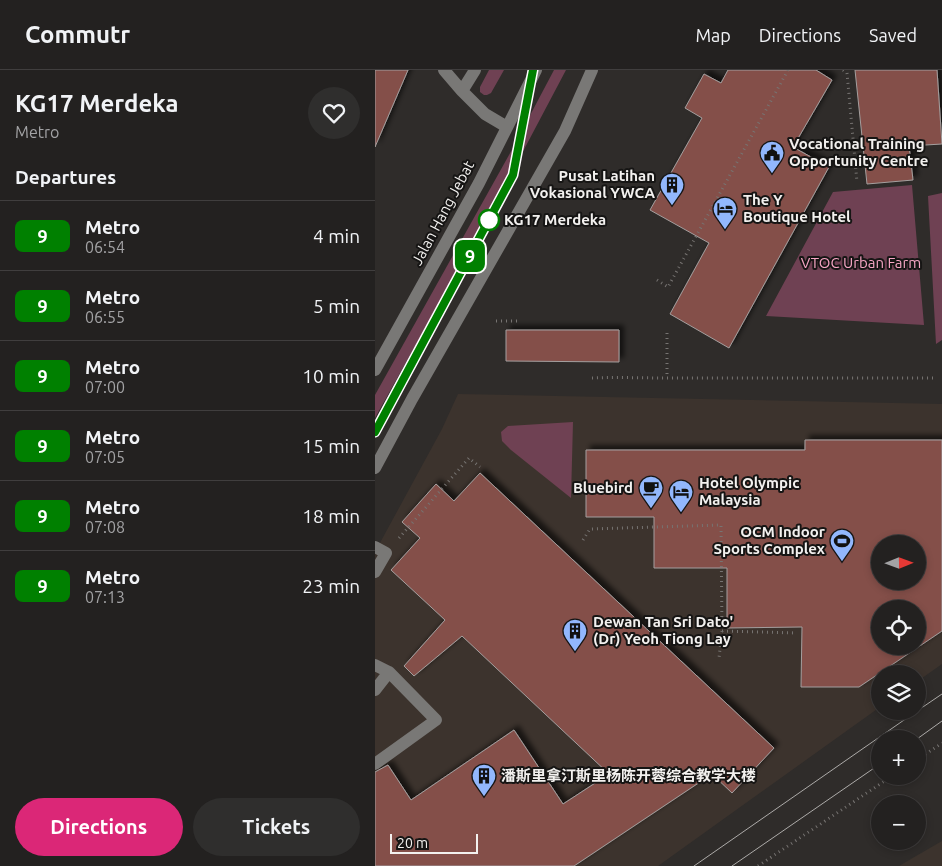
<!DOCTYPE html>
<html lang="en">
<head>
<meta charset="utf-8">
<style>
	body { margin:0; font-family:Ubuntu,"Noto Sans SC",sans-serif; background:#2f2e2d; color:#f1f3f6; height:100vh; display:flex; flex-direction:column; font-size:19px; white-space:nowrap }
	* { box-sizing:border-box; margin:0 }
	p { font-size:16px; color:#a3a3a5 }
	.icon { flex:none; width:28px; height:28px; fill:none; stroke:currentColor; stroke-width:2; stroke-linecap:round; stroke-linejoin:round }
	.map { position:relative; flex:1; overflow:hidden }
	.side { display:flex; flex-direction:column; background:#232120; width:375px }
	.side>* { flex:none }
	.badge { padding:0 10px; border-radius:8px; font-size:18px; line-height:32px }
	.needle { width:32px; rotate:89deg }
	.buttons { position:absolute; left:496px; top:465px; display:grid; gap:10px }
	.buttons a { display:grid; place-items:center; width:55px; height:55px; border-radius:50%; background:#232120; box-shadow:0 2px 8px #0003,0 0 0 1px #403e3e; font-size:25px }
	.scale { position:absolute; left:15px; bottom:12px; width:88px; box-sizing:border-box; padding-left:5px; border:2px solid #f3f1ef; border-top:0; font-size:14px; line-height:18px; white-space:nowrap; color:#f3f1ef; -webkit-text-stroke:4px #161514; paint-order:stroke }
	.map>.badge { position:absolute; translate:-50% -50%; box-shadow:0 0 0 2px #fff }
	h2 { padding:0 15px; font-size:19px; line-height:45px }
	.round { display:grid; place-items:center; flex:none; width:52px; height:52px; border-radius:26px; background:#2f2e2d }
	.head { display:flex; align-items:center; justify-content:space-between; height:85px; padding:0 15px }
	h1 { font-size:24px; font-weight:600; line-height:38px }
	.cta { display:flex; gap:10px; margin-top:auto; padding:10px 15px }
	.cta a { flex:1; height:58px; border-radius:30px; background:#db2777; color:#fff; font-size:20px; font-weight:600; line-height:58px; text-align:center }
	.cta a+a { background:#2f2e2d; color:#f1f3f6 }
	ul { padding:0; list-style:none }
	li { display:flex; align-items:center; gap:15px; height:70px; padding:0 15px; border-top:1px solid #403e3e }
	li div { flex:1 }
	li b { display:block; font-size:19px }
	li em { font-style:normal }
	li .badge { min-width:55px; font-weight:700; text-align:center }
	header { display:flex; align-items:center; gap:30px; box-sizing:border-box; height:70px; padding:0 25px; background:#232120; border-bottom:1px solid #403e3e }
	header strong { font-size:24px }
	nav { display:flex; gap:28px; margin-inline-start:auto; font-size:18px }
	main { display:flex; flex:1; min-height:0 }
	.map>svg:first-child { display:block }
	.built { fill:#3c332d; fill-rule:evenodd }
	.green { fill:#6f4153 }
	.building { fill:#844f4a; stroke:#a49f9e; fill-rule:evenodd; filter:url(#shadow) }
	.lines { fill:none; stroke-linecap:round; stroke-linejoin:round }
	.path { stroke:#777472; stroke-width:3; stroke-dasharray:1 4; stroke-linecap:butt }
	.minor { stroke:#797876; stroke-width:12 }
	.tram { stroke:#adaba9; stroke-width:1 }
	.line-casing { stroke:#fff; stroke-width:11 }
	.line { stroke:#008000; stroke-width:8 }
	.stop-dot { fill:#fff; stroke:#008000; stroke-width:2.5 }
	.labels { text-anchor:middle; stroke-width:4; stroke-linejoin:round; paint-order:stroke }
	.poi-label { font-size:15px; font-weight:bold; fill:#f3f1ef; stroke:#161514; text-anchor:start }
	.street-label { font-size:15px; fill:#f3f1ef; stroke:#161514 }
	.stop-label { font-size:15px; font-weight:bold; fill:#f3f1ef; stroke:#161514; text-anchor:start }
	.park-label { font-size:15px; fill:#f7a6c5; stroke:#161514 }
</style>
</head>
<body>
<header>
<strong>Commutr</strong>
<nav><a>Map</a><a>Directions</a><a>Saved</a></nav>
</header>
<main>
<section class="side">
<div class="head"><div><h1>KG17 Merdeka</h1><p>Metro</p></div><a class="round"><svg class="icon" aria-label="heart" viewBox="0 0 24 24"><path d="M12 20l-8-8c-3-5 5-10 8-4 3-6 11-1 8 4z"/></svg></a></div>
<h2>Departures</h2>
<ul>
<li><span class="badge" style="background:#008000;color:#fff">9</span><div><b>Metro</b><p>06:54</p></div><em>4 min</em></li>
<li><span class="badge" style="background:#008000;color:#fff">9</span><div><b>Metro</b><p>06:55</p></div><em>5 min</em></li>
<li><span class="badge" style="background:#008000;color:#fff">9</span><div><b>Metro</b><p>07:00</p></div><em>10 min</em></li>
<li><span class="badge" style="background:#008000;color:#fff">9</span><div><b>Metro</b><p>07:05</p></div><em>15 min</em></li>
<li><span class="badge" style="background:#008000;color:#fff">9</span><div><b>Metro</b><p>07:08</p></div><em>18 min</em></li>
<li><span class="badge" style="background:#008000;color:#fff">9</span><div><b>Metro</b><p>07:13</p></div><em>23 min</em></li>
</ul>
<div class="cta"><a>Directions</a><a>Tickets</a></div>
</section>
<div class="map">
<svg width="567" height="796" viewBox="0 0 567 796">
	<defs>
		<filter id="shadow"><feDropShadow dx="4.5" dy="-4.5" stdDeviation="2.5" flood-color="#0009"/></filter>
	</defs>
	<rect width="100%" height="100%" fill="#2f2c2a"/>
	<path class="built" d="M83 324 567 334V594L543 611 542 604H505V637L283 796H0V482L67 359ZM505 474H542V511H505ZM505 539H542V576H505Z
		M567 771V796H524Z"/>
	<path class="green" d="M114 0H129L116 23 112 25H109L105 22V17Z
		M179 0H191L144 89 0 348V325L134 85Z
		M537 115 549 255 391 246 458 122Z
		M567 123V270L561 274 553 126Z
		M198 352 196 428 136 380 127 371 126 362 133 356Z"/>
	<path class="building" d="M0 0H33L0 77Z
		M353 0H441L457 10 418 77 454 97 354 278 295 244 334 173 275 140 327 48 310 38 329 4 346 13Z
		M480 0H562L567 74 534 76 538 110 492 114Z
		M131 260H244V292L131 291Z
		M430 370H567V561L484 617H426L427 557 352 558V498H279V447H211V380H430ZM505 474H542V511H505ZM505 539H542V576H505Z
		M105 403 399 678 357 723 337 704 199 796H0V702L13 695 36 730 139 660 188 734 234 704 87 566 39 606 29 596 70 550 16 500 45 468 27 452 61 414 79 431Z"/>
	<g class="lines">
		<path class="path" d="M468 0 472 3 482 112
			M282 210 293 217 413 0
			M121 251H145
			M292 263V308
			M217 308C242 307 268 308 293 308 382 308 472 308 561 308
			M24 468 94 388 105 397
			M208 470 215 459 346 455 347 561 344 588
			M347 561 422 563
			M542 690 567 673
			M383 796 517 706"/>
		<path class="minor" d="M69 0 87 21 110 44 132 57
			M87 21 100 0
			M0 300 104 113 161 0
			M0 398 37 329 190 61 217 0
			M0 477 11 483 0 502
			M0 595 14 602 61 650 0 694
			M0 620 14 602"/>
		<path class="tram" d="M542 641 567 624
			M542 669 567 651
			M319 796 542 641
			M357 796 505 694"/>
	</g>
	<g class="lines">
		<defs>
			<path id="line" d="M0 362 138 105 158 0"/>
		</defs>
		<use href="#line" class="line-casing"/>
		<use href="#line" class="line"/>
	</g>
	<defs>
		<symbol id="civic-pin" viewBox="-11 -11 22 30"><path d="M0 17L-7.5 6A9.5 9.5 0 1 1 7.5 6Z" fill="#92b7fd" stroke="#161514"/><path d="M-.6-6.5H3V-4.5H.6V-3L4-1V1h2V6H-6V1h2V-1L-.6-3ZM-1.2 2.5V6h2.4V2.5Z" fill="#111"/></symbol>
		<symbol id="building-pin" viewBox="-11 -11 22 30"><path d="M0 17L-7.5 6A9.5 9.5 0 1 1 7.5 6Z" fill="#92b7fd" stroke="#161514"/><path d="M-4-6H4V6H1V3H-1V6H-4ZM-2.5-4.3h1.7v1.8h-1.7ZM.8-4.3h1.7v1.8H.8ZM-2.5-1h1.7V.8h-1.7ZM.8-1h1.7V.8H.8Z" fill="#111"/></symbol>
		<symbol id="hotel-pin" viewBox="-11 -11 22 30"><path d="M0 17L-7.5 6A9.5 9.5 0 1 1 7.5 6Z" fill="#92b7fd" stroke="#161514"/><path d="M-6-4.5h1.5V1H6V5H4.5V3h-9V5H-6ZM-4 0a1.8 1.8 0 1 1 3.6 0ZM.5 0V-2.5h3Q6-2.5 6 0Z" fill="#111"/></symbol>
		<symbol id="cafe-pin" viewBox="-11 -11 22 30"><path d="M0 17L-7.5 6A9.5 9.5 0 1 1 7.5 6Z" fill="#92b7fd" stroke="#161514"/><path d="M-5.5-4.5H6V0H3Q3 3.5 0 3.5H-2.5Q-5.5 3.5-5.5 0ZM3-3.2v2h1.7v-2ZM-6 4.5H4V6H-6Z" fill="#111"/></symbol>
		<symbol id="stadium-pin" viewBox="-11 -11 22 30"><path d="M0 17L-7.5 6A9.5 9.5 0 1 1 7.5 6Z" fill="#92b7fd" stroke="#161514"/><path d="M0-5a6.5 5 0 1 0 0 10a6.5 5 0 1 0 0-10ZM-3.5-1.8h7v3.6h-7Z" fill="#111"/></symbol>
	</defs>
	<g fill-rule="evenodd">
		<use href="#civic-pin" x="383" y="69" width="28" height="38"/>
		<use href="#building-pin" x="283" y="101" width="28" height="38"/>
		<use href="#hotel-pin" x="336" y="125" width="28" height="38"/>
		<use href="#cafe-pin" x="262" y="404" width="28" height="38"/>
		<use href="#hotel-pin" x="292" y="408" width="28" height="38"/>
		<use href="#stadium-pin" x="453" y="457" width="28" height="38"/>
		<use href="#building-pin" x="186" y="547" width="28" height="38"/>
		<use href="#building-pin" x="95" y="692" width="28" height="38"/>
	</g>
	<circle class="stop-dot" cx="114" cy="150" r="10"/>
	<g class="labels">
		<g class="poi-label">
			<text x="414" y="79">Vocational Training<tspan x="414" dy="17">Opportunity Centre</tspan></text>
			<text x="280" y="111" text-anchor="end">Pusat Latihan<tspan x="280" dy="17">Vokasional YWCA</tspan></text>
			<text x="368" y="135">The Y<tspan x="368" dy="17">Boutique Hotel</tspan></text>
			<text x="324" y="418">Hotel Olympic<tspan x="324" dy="17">Malaysia</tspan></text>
			<text x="258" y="423" text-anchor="end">Bluebird</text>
			<text x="450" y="467" text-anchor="end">OCM Indoor<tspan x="450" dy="17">Sports Complex</tspan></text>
			<text x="218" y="557">Dewan Tan Sri Dato'<tspan x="218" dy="17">(Dr) Yeoh Tiong Lay</tspan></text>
			<text x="126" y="711">潘斯里拿汀斯里杨陈开蓉综合教学大楼</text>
		</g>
		<g class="street-label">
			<text transform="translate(68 143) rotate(-62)" y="5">Jalan Hang Jebat</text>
		</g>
		<g class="stop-label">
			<text x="129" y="155">KG17 Merdeka</text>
		</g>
		<g class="park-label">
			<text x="486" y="198">VTOC Urban Farm</text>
		</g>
	</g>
</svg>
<div class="buttons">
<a><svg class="needle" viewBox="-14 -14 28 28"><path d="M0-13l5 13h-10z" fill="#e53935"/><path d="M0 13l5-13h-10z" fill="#a3a3a5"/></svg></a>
<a><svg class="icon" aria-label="locate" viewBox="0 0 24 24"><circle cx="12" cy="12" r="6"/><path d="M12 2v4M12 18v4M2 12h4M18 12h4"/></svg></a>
<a><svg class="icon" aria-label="layers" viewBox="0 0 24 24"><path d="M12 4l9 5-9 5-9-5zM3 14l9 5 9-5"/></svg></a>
<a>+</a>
<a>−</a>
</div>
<div class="scale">20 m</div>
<b class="badge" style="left:95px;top:186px;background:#008000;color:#fff">9</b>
</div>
</main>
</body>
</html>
